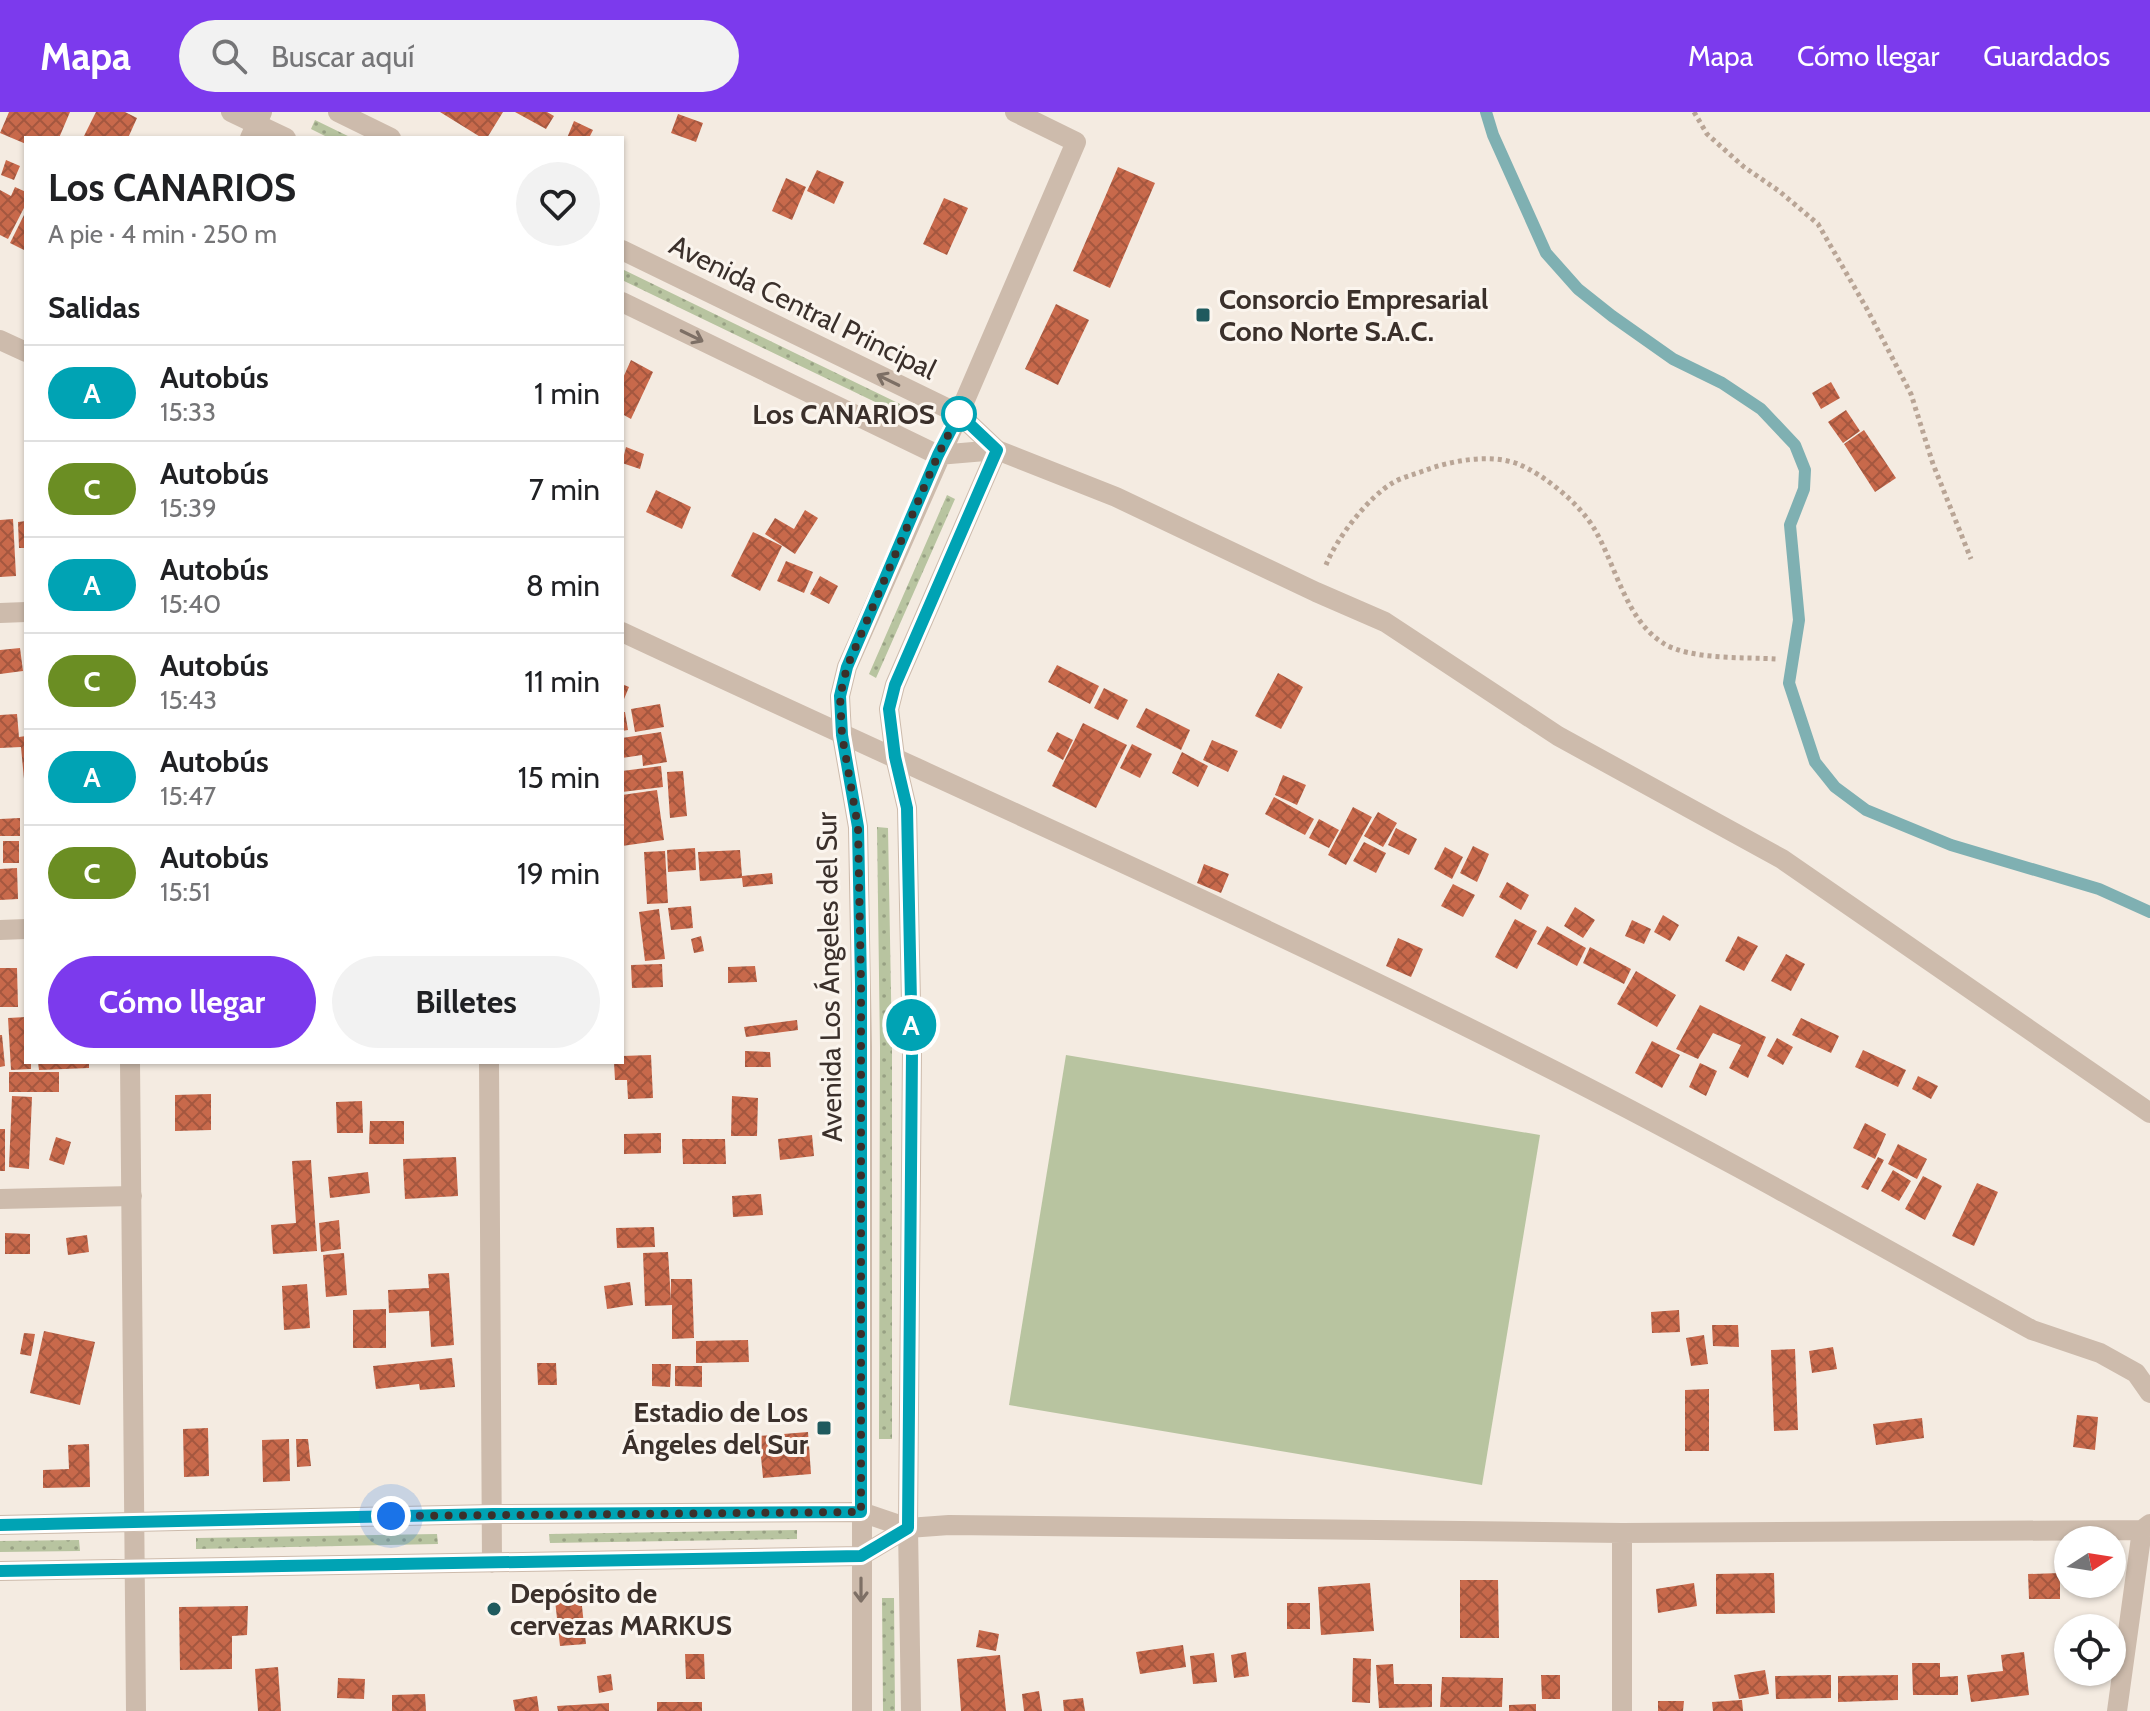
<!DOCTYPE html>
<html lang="es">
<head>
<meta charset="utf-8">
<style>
	body { margin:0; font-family:Cabin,sans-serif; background:#f2f2f2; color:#202124; height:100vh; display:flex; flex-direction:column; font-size:30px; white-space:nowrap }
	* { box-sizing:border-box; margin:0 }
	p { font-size:26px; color:#757577 }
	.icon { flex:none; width:44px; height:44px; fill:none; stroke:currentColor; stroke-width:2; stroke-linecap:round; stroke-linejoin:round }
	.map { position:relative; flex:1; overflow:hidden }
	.sheet { position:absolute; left:24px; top:24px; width:600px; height:928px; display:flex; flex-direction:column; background:#fff; border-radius:0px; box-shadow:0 2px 6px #0004 }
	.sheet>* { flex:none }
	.badge { padding:0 16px; border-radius:26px; font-size:28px; line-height:52px }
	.needle { width:52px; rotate:78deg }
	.buttons { position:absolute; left:2054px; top:1414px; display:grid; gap:16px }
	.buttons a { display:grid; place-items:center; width:72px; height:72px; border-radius:50%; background:#fff; box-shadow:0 2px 6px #0004; font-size:40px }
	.you { position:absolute; width:40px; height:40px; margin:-20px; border:6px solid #fff; border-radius:50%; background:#1a73e8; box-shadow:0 0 0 12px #1a73e833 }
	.map>.badge { position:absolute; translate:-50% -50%; box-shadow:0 0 0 4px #fff }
	h2 { padding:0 24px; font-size:30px; line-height:72px }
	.round { display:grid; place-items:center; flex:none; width:84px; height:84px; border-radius:42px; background:#f2f2f2 }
	.summary { display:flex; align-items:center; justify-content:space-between; height:136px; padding:0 24px }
	h1 { font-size:38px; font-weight:700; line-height:60px }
	.button { display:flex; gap:16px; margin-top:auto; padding:16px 24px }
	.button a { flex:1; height:92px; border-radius:48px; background:#7c3aed; color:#fff; font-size:32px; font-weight:700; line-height:92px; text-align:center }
	.button a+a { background:#f2f2f2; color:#202124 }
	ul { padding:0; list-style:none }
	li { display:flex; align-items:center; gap:24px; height:96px; padding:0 24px; border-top:2px solid #e0e0e0 }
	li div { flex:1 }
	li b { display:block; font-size:30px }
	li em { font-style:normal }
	li .badge { min-width:88px; font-weight:700; text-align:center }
	header { display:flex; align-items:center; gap:48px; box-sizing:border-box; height:112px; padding:0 40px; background:#7c3aed; color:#fff }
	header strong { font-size:38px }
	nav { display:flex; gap:44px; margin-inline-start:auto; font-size:28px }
	.search { width:560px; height:72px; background:#f2f2f2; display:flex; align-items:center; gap:20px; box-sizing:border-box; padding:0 28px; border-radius:44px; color:#757577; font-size:30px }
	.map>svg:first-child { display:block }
	.grass { fill:url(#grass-dots) }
	.pitch { fill:#b8c4a0 }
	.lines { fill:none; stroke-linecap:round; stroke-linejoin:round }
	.stream { stroke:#7fb0b2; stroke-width:12 }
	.building { fill:url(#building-cross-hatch) }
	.path { stroke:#b9a596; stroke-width:5; stroke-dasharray:4 4; stroke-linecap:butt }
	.minor { stroke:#cdbbac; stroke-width:20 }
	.tertiary { stroke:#cdbbac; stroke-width:20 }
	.oneway { stroke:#7d6f65 }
	.line-casing { stroke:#fff; stroke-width:18 }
	.line { stroke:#00a3b4; stroke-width:12 }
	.walk { stroke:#3b302b; stroke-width:8; stroke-dasharray:0 14.4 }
	.poi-dot { fill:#1f5a5e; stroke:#fbf5ee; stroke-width:3 }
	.stop-dot { fill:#fff; stroke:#00a3b4; stroke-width:4 }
	.labels { text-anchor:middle; stroke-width:6; stroke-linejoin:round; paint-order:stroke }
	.poi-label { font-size:28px; font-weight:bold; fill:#3b302b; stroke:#fbf5ee; text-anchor:start }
	.street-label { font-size:28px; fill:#3b302b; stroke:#fbf5ee }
	.stop-label { font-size:28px; font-weight:bold; fill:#3b302b; stroke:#fbf5ee; text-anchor:end }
</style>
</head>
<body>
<header>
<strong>Mapa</strong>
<div class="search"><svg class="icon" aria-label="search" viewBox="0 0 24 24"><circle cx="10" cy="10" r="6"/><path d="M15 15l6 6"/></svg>Buscar aquí</div>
<nav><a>Mapa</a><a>Cómo llegar</a><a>Guardados</a></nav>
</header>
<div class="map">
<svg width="2150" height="1599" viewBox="0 0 2150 1599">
	<defs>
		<pattern id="grass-dots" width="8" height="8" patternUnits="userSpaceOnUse" patternTransform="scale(2)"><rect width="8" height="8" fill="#b8c4a0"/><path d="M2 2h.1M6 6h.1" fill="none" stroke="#97a083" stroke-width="1.8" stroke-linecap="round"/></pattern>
		<pattern id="building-cross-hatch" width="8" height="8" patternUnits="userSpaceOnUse" patternTransform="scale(2)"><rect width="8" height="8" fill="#c8694b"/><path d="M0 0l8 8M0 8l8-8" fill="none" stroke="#a4573f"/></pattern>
	</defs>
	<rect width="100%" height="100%" fill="#f4ebe1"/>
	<path class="grass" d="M315 8 352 26H329L311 17Z
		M622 157 900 292 896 300 622 168Z
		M947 383 955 387 876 566 869 562Z
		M877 715 888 716 892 936V1327H879L880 936Z
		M797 1418V1427L550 1431 549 1422Z
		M437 1422 438 1432 196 1437V1426Z
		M79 1428 80 1439 0 1440V1429Z
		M882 1486H894L895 1599H883Z"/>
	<path class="pitch" d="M1066 943 1540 1023 1482 1373 1009 1293Z"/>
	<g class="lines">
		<path class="stream" d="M1486 0 1493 23 1546 141 1578 177 1612 204 1673 247 1722 271 1761 297 1795 333 1805 358 1804 377 1790 413 1799 508 1789 571 1815 650 1835 675 1866 698 1951 733 2099 777 2150 800"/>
	</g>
	<path class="building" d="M9 0H70L59 26H26V32L0 21Z
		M96 0H125L137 6 128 26H83Z
		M440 0H503L487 26H482Z
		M515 0H547L554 4 546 17Z
		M678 2 703 11 696 30 671 21Z
		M574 9 593 18 589 26H567Z
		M6 48 20 54 14 68 1 63Z
		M1118 55 1155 71 1110 176 1073 159Z
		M817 58 844 70 834 92 807 79Z
		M786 66 806 75 792 108 772 99Z
		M15 75 26 80V92L8 127 0 123V78L11 84Z
		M944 86 968 96 947 143 923 132Z
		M26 99V139L10 131Z
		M1056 192 1089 208 1058 273 1025 257Z
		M631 248 653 260 631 307 622 302V268Z
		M1831 270 1840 286 1821 297 1812 281Z
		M1846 298 1860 319 1843 331 1828 310Z
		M1864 318 1896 366 1875 380 1844 332Z
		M626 335 644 342 640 357 622 351Z
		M656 378 691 395 682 417 646 400Z
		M805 398 818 406 795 442 765 422 775 406 794 417Z
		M13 407 16 464 0 465V408Z
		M26 409V436H19L18 410Z
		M753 420 782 434 760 479 731 464Z
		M786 449 813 460 804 481 777 469Z
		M820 464 838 474 829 492 810 482Z
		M20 536 23 559 0 562V538Z
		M1057 553 1099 574 1090 592 1048 570Z
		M1278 561 1303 575 1281 617 1255 604Z
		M622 572 629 575 622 592Z
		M1104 576 1128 588 1118 608 1094 596Z
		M660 592 664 615 635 620 631 597Z
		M1146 596 1190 618 1181 638 1136 615Z
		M622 600H625L628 618 622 619Z
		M17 602 19 625 26 624V667H24L21 635 0 636V603Z
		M1083 611 1127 633 1096 696 1052 674Z
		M661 620 667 650 643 654 642 643 622 646V626Z
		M1057 620 1073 628 1063 648 1047 639Z
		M1212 628 1238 639 1228 660 1203 648Z
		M1132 632 1152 642 1140 666 1120 656Z
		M1182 640 1208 654 1198 675 1172 661Z
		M661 654 663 675 622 680V659Z
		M683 659 687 704 670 706 667 660Z
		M1283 663 1306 673 1297 693 1275 683Z
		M657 678 664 728 622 734V683Z
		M1274 685 1314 707 1305 723 1265 702Z
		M1353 695 1372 705 1346 753 1328 743Z
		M1378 700 1397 711 1383 735 1364 724Z
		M20 706V724H0V707Z
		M1319 707 1339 718 1329 736 1309 726Z
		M1396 716 1417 727 1409 743 1388 733Z
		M3 729H19V751H3Z
		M1364 730 1386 741 1376 761 1353 749Z
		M1473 734 1489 742 1477 770 1460 761Z
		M1445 735 1463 745 1452 767 1434 757Z
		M695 736 696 758 668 760 667 738Z
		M740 738 742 764 772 761 773 772 743 775 742 766 700 769 698 740Z
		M665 739 668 791 647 792 644 740Z
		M1204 752 1229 762 1221 781 1197 771Z
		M17 756 18 787 0 788V757Z
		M1507 770 1529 783 1521 798 1499 785Z
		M1453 772 1475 783 1463 805 1441 794Z
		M691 794 693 816 671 818 668 796Z
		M1575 795 1595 808 1583 826 1564 814Z
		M659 797 665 847 645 849 639 800Z
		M1663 803 1679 813 1670 829 1654 820Z
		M1515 807 1537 819 1517 857 1495 845Z
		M1632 808 1651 817 1644 832 1625 824Z
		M1547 814 1586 836 1577 854 1537 832Z
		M701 824 704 839 694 841 691 827Z
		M1738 824 1758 834 1744 859 1725 849Z
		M1398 826 1423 837 1411 865 1386 854Z
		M1590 835 1631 857 1624 872 1583 851Z
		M1786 842 1805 852 1791 879 1771 869Z
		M662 852 663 875 632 876 631 853Z
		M755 854 757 870 728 871V855Z
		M0 856H17L18 895H0Z
		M1636 859 1676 883 1657 915 1617 892Z
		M1700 893 1766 925 1748 966 1729 956 1741 933 1713 921 1698 947 1676 937Z
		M26 905V950H31V957L11 958 8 906Z
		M1801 906 1839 924 1831 941 1792 923Z
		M797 908 798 918 746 925 744 915Z
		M0 923H2L5 954 0 955Z
		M1777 926 1793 935 1783 953 1767 944Z
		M1652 929 1680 943 1662 976 1635 961Z
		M1863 938 1906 958 1898 975 1855 955Z
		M745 939 770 940 771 955H745Z
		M651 943 653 986 628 987 627 968H615L614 950H622V944Z
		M38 950H89V956L39 958Z
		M1700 951 1717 959 1706 984 1689 975Z
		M9 960H59V980H9Z
		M1918 964 1938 974 1931 987 1912 977Z
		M211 982V1018L175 1019V983Z
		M12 984 32 985 29 1057 9 1055Z
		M732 984 758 986 757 1024H731Z
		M362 989 363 1021H337L336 990Z
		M370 1009H404V1032H369Z
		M1865 1011 1886 1022 1875 1047 1853 1036Z
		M0 1017H5V1059H0Z
		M661 1021V1041L624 1042V1022Z
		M812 1023 814 1044 780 1048 778 1027Z
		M56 1025 71 1030 64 1053 49 1048Z
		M682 1027H725L726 1052H683Z
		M1898 1032 1927 1047 1917 1067 1888 1052Z
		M456 1045 458 1084 405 1087 403 1047Z
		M1878 1045 1884 1048 1868 1078 1861 1075Z
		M311 1048 317 1139 273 1142 271 1113 296 1111 292 1049Z
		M1893 1058 1911 1069 1899 1089 1881 1079Z
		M368 1060 370 1081 330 1086 328 1065Z
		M1923 1064 1942 1074 1925 1108 1905 1097Z
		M1977 1071 1998 1080 1974 1134 1952 1124Z
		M761 1082 763 1103 733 1105 732 1084Z
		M339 1108 341 1137 321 1140 319 1111Z
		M654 1115 655 1135 617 1136 616 1116Z
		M5 1121 30 1122V1142H5Z
		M87 1123 89 1140 68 1143 66 1126Z
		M668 1140 671 1189V1167H692L694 1226 672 1227V1193L645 1194 643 1141Z
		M344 1141 347 1183 326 1185 323 1143Z
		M449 1161 454 1233 431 1235 429 1199 389 1201 388 1178 429 1176 428 1162Z
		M630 1170 633 1193 607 1197 604 1174Z
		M307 1172 310 1216 284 1218 282 1174Z
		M386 1197V1236H353V1198Z
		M1679 1198 1680 1220 1652 1221 1651 1200Z
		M1712 1213H1738L1739 1235 1713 1234Z
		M44 1219 95 1230 80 1293 30 1281Z
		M24 1221 35 1222 31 1244 20 1242Z
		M1704 1223 1708 1252 1691 1254 1686 1226Z
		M748 1228 749 1250 696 1251V1229Z
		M1833 1235 1837 1257 1812 1261 1809 1239Z
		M1795 1237 1798 1318 1774 1319 1771 1238Z
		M452 1246 455 1275 420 1278 419 1272 376 1277 373 1254Z
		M537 1251H556L557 1273H538Z
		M652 1252H671L670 1275 652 1274Z
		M675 1254H702V1275L675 1274Z
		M1709 1277V1339H1685V1278Z
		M2077 1303 2098 1305 2095 1338 2073 1335Z
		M1922 1306 1924 1326 1876 1333 1873 1312Z
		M208 1316 209 1364 184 1365 183 1317Z
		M808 1320 811 1362 763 1366 759 1324Z
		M289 1327 290 1369 263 1370 262 1328Z
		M296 1327H308L311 1354 297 1355Z
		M89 1332 90 1375 43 1376V1358L69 1357 68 1333Z
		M1774 1461 1775 1501 1716 1502V1462Z
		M2060 1461V1487H2029L2028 1462Z
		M1460 1468H1498L1499 1526H1460Z
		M1370 1471 1374 1519 1321 1523 1318 1475Z
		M1694 1471 1697 1494 1658 1501 1656 1477Z
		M581 1485 586 1532 560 1534 555 1488Z
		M1287 1491H1310V1517H1287Z
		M248 1494 247 1523 232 1524V1557L180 1558 179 1495Z
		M979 1518 999 1522 996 1539 976 1535Z
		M1183 1533 1186 1555 1140 1562 1136 1540Z
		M1246 1540 1249 1564 1234 1566 1231 1543Z
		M2024 1540 2029 1583 1971 1590 1967 1563 2003 1559 2001 1543Z
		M1214 1541 1217 1570 1193 1572 1190 1544Z
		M685 1542H704L705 1567H686Z
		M1000 1543 1006 1599H961L957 1547Z
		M1353 1546 1371 1547 1370 1591 1352 1590Z
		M1912 1551H1940V1565L1958 1564V1583H1913Z
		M1393 1552 1394 1572H1432V1595L1379 1596 1376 1553Z
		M278 1555 281 1599H258L255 1557Z
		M1765 1558 1769 1582 1739 1587 1734 1563Z
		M611 1562 613 1578 599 1581 597 1564Z
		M1541 1563H1560V1587H1542Z
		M1831 1563V1586L1776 1587 1775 1564Z
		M1898 1563V1588L1838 1590V1564Z
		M1442 1565 1503 1566 1502 1595H1440Z
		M338 1566 365 1567 364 1587 337 1586Z
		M1039 1579 1042 1599H1024L1022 1582Z
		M425 1582 426 1599H392V1583Z
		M537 1584 539 1599H515L513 1588Z
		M1083 1586 1085 1599H1064L1063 1588Z
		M1742 1588 1743 1599H1713L1712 1590Z
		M1658 1589H1684L1683 1599H1658Z
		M657 1590H702V1599H657Z
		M609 1591V1599H558L557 1594Z
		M1536 1592V1599H1509V1593Z"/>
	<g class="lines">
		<path class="path" d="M1694 0 1707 22 1744 55 1779 79 1818 112 1867 197 1911 282 1933 352 1971 447
			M1326 453C1336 427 1369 384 1394 370 1403 365 1413 363 1423 359 1450 349 1489 341 1518 352 1545 363 1581 393 1595 418 1616 454 1626 508 1663 531 1689 548 1745 545 1776 547"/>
		<path class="minor" d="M250 26 262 0
			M0 228 26 240
			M959 302 1076 30 1015 0
			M997 338 1116 385 1316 480 1385 510 1558 624 1782 747 2150 1001
			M0 501 26 500
			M622 520C925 662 1232 796 1531 947 1701 1032 1866 1126 2032 1218L2100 1241 2136 1261 2150 1281
			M0 818 26 817
			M130 950 136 1599
			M489 950 492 1451
			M0 1087 132 1084
			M0 1413 493 1402 861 1400 908 1416
			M1622 1421V1599
			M0 1459 861 1444 908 1416 949 1413 1622 1421 2142 1418 2150 1412
			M2117 1599 2142 1418"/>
		<path class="tertiary" d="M231 0 286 26
			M338 0 391 26
			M622 138 959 302 997 338 895 573 889 597 895 645 907 696 912 939 908 1416 911 1599
			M622 190 938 343 997 338
			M862 1599V935L858 715 842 623 840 584 847 555 959 302"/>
	</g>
	<defs><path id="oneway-shaft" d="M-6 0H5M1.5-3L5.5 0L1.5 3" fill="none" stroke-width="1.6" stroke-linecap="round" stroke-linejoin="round" transform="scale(2)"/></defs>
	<g class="oneway">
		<use href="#oneway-shaft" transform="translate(692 224) rotate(26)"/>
		<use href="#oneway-shaft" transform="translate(888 268) rotate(-154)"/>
		<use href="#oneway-shaft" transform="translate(861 1478) rotate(90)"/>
	</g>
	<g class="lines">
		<defs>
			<path id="line" d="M0 1413 493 1402 861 1400V872L858 715 842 623 840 584 847 555 938 343 959 302 997 338 895 573 889 597 895 645 907 696 912 939 908 1416 861 1444 0 1459"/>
		</defs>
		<use href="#line" class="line-casing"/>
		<use href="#line" class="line"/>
		<path class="walk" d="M391 1404 861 1400V872L858 715 842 623 840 584 847 555 938 343 959 302"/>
	</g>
	<g class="poi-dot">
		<rect x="1195" y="195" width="16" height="16" rx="4"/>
		<rect x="816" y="1308" width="16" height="16" rx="4"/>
		<circle cx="494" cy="1497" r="8"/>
	</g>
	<circle class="stop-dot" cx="959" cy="302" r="16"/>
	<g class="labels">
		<g class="poi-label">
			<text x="1219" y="197">Consorcio Empresarial<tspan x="1219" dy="32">Cono Norte S.A.C.</tspan></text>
			<text x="808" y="1310" text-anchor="end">Estadio de Los<tspan x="808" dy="32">Ángeles del Sur</tspan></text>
			<text x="510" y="1491">Depósito de<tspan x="510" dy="32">cervezas MARKUS</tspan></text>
		</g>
		<g class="street-label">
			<text transform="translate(803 195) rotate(26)" y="10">Avenida Central Principal</text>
			<text transform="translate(829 865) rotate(-91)" y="10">Avenida Los Ángeles del Sur</text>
		</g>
		<g class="stop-label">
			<text x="935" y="312">Los CANARIOS</text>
		</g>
	</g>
</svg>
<div class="buttons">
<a><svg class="needle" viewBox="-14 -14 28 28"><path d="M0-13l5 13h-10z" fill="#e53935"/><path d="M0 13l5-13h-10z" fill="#757577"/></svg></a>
<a><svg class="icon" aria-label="locate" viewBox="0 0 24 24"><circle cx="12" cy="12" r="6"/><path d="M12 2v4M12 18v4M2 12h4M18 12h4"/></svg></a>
</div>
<div class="you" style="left:391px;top:1404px"></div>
<b class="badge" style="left:911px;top:913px;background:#00a3b4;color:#fff">A</b>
<section class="sheet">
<div class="summary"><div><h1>Los CANARIOS</h1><p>A pie · 4 min · 250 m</p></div><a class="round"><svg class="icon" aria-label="heart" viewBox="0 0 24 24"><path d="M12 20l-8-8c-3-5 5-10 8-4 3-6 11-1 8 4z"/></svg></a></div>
<h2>Salidas</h2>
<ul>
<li><span class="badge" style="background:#00a3b4;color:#fff">A</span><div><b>Autobús</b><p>15:33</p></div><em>1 min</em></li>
<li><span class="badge" style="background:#6b8e23;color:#fff">C</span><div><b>Autobús</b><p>15:39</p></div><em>7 min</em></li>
<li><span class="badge" style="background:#00a3b4;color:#fff">A</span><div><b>Autobús</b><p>15:40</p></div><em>8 min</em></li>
<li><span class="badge" style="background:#6b8e23;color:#fff">C</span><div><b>Autobús</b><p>15:43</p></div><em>11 min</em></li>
<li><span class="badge" style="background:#00a3b4;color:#fff">A</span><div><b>Autobús</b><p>15:47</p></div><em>15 min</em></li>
<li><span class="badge" style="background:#6b8e23;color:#fff">C</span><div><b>Autobús</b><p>15:51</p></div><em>19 min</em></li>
</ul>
<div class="button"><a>Cómo llegar</a><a>Billetes</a></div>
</section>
</div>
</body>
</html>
